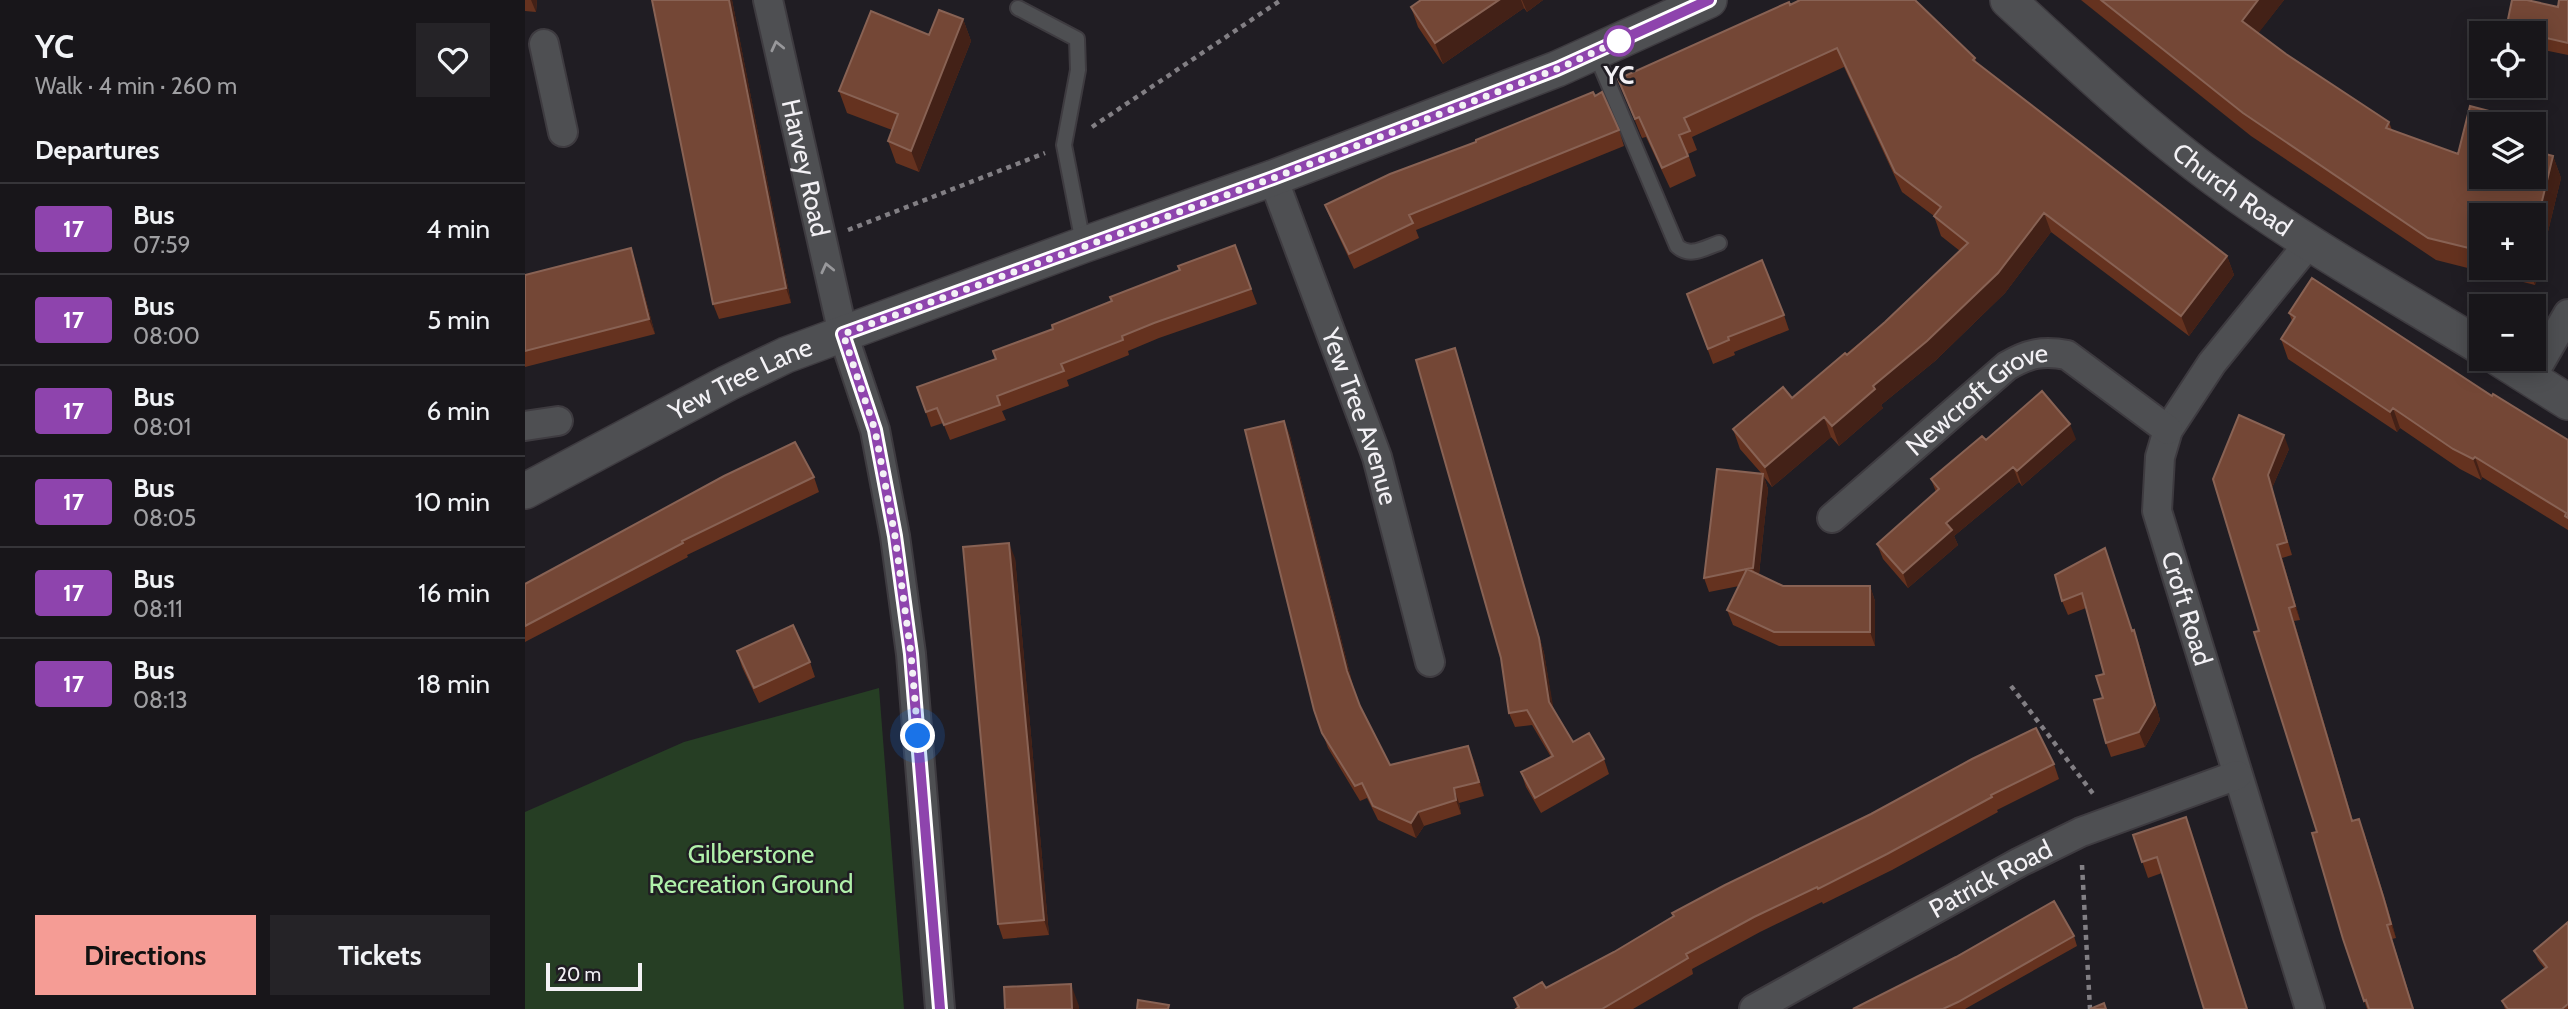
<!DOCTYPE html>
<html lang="en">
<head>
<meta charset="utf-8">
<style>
	body { margin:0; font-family:Cabin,sans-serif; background:#252327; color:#f1f3f6; height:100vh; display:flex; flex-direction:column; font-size:26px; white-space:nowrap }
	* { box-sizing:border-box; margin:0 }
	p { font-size:23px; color:#9f9fa2 }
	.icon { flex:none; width:38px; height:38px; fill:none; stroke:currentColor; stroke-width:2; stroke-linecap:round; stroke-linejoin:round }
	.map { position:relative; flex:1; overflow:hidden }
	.sheet { display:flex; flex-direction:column; background:#18161a; width:525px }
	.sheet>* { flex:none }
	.badge { padding:0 14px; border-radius:5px; font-size:24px; line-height:46px }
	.tools { position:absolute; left:1944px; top:21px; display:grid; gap:14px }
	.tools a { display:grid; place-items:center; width:77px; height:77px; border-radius:0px; background:#18161a; box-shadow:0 4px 18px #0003,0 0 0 2px #363539; font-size:35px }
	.scale { position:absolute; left:21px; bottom:18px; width:96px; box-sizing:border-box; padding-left:7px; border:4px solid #f3f1f5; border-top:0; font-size:19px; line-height:24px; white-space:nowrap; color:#f3f1f5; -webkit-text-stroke:5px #201d23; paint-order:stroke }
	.you { position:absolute; width:35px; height:35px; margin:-18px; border:5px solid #fff; border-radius:50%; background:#1a73e8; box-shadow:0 0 0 10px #1a73e833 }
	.map>.badge { position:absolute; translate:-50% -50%; box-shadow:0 0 0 4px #fff }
	h2 { padding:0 35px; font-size:26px; line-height:63px }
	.round { display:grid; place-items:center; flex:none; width:74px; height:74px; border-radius:0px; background:#252327 }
	.headline { display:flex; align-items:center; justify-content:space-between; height:119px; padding:0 35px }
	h1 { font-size:33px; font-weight:700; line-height:52px }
	.action { display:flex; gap:14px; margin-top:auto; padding:14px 35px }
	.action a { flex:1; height:80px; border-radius:0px; background:#f59c95; color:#111; font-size:28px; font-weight:700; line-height:80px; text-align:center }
	.action a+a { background:#252327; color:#f1f3f6 }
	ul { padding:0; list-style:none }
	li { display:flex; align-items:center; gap:21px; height:91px; padding:0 35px; border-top:2px solid #363539 }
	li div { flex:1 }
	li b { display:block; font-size:26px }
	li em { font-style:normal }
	li .badge { min-width:77px; font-weight:700; text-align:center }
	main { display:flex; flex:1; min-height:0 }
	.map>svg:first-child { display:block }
	.green { fill:#263e24 }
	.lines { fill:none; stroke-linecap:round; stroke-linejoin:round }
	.service-casing { stroke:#3e3b40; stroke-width:18 }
	.minor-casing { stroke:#3e3b40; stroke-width:32 }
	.tertiary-casing { stroke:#3e3b40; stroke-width:38 }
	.path { stroke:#827f84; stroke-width:4.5; stroke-dasharray:5 5; stroke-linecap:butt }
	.service { stroke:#4e4f52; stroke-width:14 }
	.minor { stroke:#4e4f52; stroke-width:28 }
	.tertiary { stroke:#4e4f52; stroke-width:35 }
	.wall { fill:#65321f; fill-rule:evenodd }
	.shaded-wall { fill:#432117 }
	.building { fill:#744736; stroke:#886254; stroke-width:2 }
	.oneway { stroke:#98989b }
	.line-casing { stroke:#fff; stroke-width:16 }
	.line { stroke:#8e44ad; stroke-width:10 }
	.walk { stroke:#f3f1f5; stroke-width:7; stroke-dasharray:0 12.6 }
	.stop-dot { fill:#fff; stroke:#8e44ad; stroke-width:3.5 }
	.labels { text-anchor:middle; stroke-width:5; stroke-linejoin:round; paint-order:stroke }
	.stop-label { font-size:26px; font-weight:bold; fill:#f3f1f5; stroke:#201d23 }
	.street-label { font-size:26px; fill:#f3f1f5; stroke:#201d23 }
	.park-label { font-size:26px; fill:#b0f1aa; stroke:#201d23 }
</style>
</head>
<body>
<main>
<section class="sheet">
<div class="headline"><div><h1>YC</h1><p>Walk · 4 min · 260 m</p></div><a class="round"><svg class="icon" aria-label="heart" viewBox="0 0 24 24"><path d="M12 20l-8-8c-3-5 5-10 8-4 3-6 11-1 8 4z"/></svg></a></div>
<h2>Departures</h2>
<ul>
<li><span class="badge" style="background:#8e44ad;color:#fff">17</span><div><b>Bus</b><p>07:59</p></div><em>4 min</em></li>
<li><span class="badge" style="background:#8e44ad;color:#fff">17</span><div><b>Bus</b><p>08:00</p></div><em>5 min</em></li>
<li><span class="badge" style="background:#8e44ad;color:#fff">17</span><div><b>Bus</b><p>08:01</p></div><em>6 min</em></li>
<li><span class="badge" style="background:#8e44ad;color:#fff">17</span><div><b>Bus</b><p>08:05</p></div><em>10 min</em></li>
<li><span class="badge" style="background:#8e44ad;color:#fff">17</span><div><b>Bus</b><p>08:11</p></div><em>16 min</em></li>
<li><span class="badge" style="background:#8e44ad;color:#fff">17</span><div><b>Bus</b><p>08:13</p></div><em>18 min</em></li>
</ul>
<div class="action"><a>Directions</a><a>Tickets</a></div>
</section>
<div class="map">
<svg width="2043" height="1009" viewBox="0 0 2043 1009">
	<rect width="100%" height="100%" fill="#201d23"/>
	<path class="green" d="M354 688 379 1009H0V812L159 742Z"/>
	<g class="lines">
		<defs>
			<path id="service" d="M493 8 552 39 553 70 539 145 558 243
				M1070 52 1152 246C1165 258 1179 248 1194 243"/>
			<g id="minor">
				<path id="s1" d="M243 0 318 334 350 430 370 536 386 654 415 1009"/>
				<path d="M19 44 38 132"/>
				<path id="s2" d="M748 178 852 457 905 662"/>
				<path id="s3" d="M1785 242 1687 363 1643 430 1635 457 1632 511 1785 1009"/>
				<path d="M2006 378 2043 314"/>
				<path d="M0 426 33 421"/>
				<path id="s4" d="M1307 518 1482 366C1502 354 1518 350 1542 355L1643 430"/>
				<path id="s5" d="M1229 1009 1495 862 1556 832 1712 775"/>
			</g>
			<g id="tertiary">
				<path id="s6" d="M1483 0C1551 62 1618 126 1692 180 1776 242 1868 293 1956 347"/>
				<path d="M1975 359 2043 402"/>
				<path id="s7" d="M0 491 203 383 261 355 558 245 748 178 1032 69 1184 0"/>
			</g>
		</defs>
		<use href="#service" class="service-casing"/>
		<use href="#minor" class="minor-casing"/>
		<use href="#tertiary" class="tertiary-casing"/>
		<path class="path" d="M567 127 756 0
			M323 230 520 153
			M1486 686 1569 795
			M1557 865 1565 1009"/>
		<use href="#service" class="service"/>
		<use href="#minor" class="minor"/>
		<use href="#tertiary" class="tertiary"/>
	</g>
	<path class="wall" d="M0 0H12L11 12 0 11Z
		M207 0 266 303 194 319 188 304Z
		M896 0H1018L1002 12 999 8 918 64 893 27 886 7Z
		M1556 0H1759L1733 33 1761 54 1864 122 1867 130 1933 154 1945 106 2002 121 2003 124H1956V177H2009V151L2028 156 2036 178 2010 285 1911 260 1726 136ZM1956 215H2009V268H1956Z
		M2043 0V55L2009 48V33L1981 29 2033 7Z
		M1265 5 1450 58 1452 64 1702 256 1709 275 1664 336 1526 232 1480 293 1410 361 1356 405 1358 408 1314 446 1306 437 1247 487 1239 477 1243 489 1234 574 1258 586H1345L1350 601V646H1254L1208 625 1202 610 1214 586 1184 592 1179 578 1237 474 1215 449 1208 429 1267 398 1360 322 1435 251 1416 236 1409 216 1377 192 1319 67 1167 137 1172 150 1163 154 1171 176 1145 188 1121 137 1117 138 1093 79Z
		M438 19 446 41 394 172 371 163 363 141 367 130 322 113 314 91 404 35Z
		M1070 96 1094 130 1099 146 891 230 894 238 829 269 806 220 800 205 951 142Z
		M710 245 732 304 634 338 603 351 604 355 542 380 544 386 477 411 481 420 425 440 418 423 406 427 392 387 471 359 528 329Z
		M111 263 130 334 0 367V275Z
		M1162 294 1259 315 1264 330 1209 352 1210 355 1188 364Z
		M1764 313 1967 396 2043 440V530L1957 477 1956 480 1935 469 1875 428 1872 432 1763 359 1756 339 1767 321Z
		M935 363 1019 653 1028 709 1048 742 1079 759 1084 774 1016 813 1001 787 996 772 1026 757 1007 725 990 727 984 713Z
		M759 421 765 436 828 686 835 707 865 765 943 746 949 761 959 796 934 803 936 814 899 826 891 838 853 820 842 798 835 801 803 748 789 710Z
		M1551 439 1497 486 1494 482 1429 536 1433 545 1383 588 1358 559 1352 544 1411 492 1406 479Z
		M1764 449 1747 488 1767 555 1757 558 1775 620 1769 621 1828 821 1839 832 1863 909 1871 938 1867 939 1889 1009H1842L1818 939 1792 832 1734 631 1688 479Z
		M289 477 294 492 162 555 163 557 0 642V584Z
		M490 558 524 935 478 939 473 924Z
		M1585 563 1607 630H1609L1614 644 1635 720 1620 747 1586 757 1581 743 1578 698 1579 674 1561 608 1543 615 1537 601Z
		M212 651 285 662 290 677 234 703 217 667Z
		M1529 764 1534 779 1472 810 1473 812 1367 870 1298 904 1297 902 1235 932 1167 969 1168 974 1108 1009H991L992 1008 989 998 1021 988Z
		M1667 832 1637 873 1623 878 1608 835Z
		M2043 922V1009H1980L1977 1001 2020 969 2013 960 2009 951Z
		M1549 936 1552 946 1440 1009H1328Z"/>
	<path class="shaded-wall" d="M6 0H12L11 12Z
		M204 0H207L266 303 261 288Z
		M974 0H996L999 8 918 64 910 43Z
		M997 0H1018L1002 12Z
		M1733 0H1759L1725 44 1717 21Z
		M438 19 446 41 394 172 386 151Z
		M2028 156 2036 178 2010 285 2004 268H2009V234Z
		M1519 213 1526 232 1480 293 1410 361 1356 405 1358 408 1314 446 1307 426 1348 386Z
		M106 248 111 263 130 334 124 319Z
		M1702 256 1709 275 1664 336 1656 316Z
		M930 348 935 363 1019 653 1030 717 1024 702Z
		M1868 408 1875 428 1872 432 1865 412Z
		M1299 417 1306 437 1247 487 1240 467Z
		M759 421 765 436 828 686 822 671Z
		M1545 424 1551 439 1497 486 1492 471Z
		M1759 435 1764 449 1747 488 1767 555 1743 475Z
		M1950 457 1957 477 1956 480 1948 459Z
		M1488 467 1494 482 1429 536 1433 545 1383 588 1378 573 1421 523Z
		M1238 474 1243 489 1233 583 1228 568Z
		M484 543 490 558 524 935 519 920Z
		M1752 545 1757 558 1775 620 1770 606Z
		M1345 586 1350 601V646L1345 632Z
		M1764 608 1769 621 1832 835 1827 821Z
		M1609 630 1614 644 1635 720 1620 747 1614 732Z
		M943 746 949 761 959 796 954 782Z
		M929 788 934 803 936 814 931 800Z
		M893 812 899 826 891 838 886 823Z
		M1661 817 1667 832 1723 1009H1722Z
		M1834 819 1839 832 1871 938 1866 924Z
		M546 984 554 1006V1009H547Z"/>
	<path class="building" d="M127 0H204L261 288 188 304Z
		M896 0H974L910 43 886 7Z
		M1275 0H1390L1450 58 1448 60 1702 256 1656 316 1519 213 1473 273 1402 341 1348 386 1350 389 1307 426 1299 417 1240 467 1208 429 1258 387 1267 398 1320 353 1322 355 1360 322 1443 243 1409 216 1416 207 1370 172 1312 48 1159 118 1165 131 1154 135 1163 156 1137 168 1114 117 1110 119 1093 79 1264 2 1265 5Z
		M1576 0H1733L1717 21 1761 54 1864 122 1861 128 1933 154 1945 106 2002 121 2001 124H1956V177H2009V151L2028 156 2009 234V215H1956V251L1903 238 1718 113Z
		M1987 0H2002L2033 7 2034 0H2043V43L2009 35V33H1962L1963 26 1981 29Z
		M414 10 438 19 386 151 363 141 373 114 314 91 346 11 404 35Z
		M1068 92 1070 96 1077 92 1094 130 884 215 888 223 824 254 800 205 865 174 951 142V140Z
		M710 245 726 289 629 323 597 336 598 340 536 364 539 371 472 396 475 405 419 425 412 408 401 412 392 387 471 359 468 351 528 329 527 325 587 301 585 297 655 270 653 266Z
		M106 248 124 319 0 351V275Z
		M1237 260 1259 315 1203 337 1204 340 1183 349 1162 294Z
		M1787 278 1967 396 1968 394 2043 440V518L2040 516 2041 513 1950 457 1948 459 1928 449 1868 408 1865 412 1756 339 1770 317 1764 313Z
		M930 348 1014 638 1024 702 1048 742 1064 733 1079 759 1010 798 996 772 1028 756 1002 710 984 713 976 658 891 360Z
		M1517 391 1545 424 1492 471 1488 467 1421 523 1427 530 1378 573 1352 544 1414 489 1406 479 1457 436 1461 440Z
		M1714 415 1759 435 1743 475 1762 542 1752 545 1770 606 1764 608 1827 821 1834 819 1858 896 1866 924 1862 925 1888 1009H1844L1841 1000 1839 1001 1818 939 1787 833 1792 832 1729 632 1734 631 1688 479Z
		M759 421 822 671 835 706 865 765 943 746 954 782 929 788 931 800 893 812 886 823 848 806 837 783 830 786 797 733 789 710 720 430Z
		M270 442 289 477 157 541 158 543 0 626V584L199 476Z
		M1192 469 1238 474 1228 568 1222 569 1258 586H1345V632H1249L1202 610 1222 569 1179 578Z
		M484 543 519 920 473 924 438 547Z
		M1580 548 1607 631 1609 630 1630 705 1614 732 1581 743 1569 700 1578 698 1571 676 1579 674 1557 593 1537 601 1530 575Z
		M268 625 285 662 229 688 212 651Z
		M1511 728 1529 764 1466 795 1467 797 1362 854 1293 889 1292 887 1229 917 1161 954 1163 958 1077 1009H991L994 1007 989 998 1017 982 1021 988 1089 952 1149 916 1147 913 1200 885 1346 814 1447 759Z
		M1661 817 1722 1009H1679L1632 857 1617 862 1608 835Z
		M1529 901 1549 936 1433 1002 1418 1009H1328L1431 957Z
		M2043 922V1004L2037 1009H1983L1977 1001 2022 967 2009 951Z
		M546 984 547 1009H480L479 987Z
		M613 1000 644 1005 643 1009H612Z
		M1579 1003 1581 1009H1565Z"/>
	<defs><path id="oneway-chevron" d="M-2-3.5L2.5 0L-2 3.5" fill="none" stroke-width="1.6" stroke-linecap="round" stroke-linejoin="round" transform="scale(1.75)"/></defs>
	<g class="oneway">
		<use href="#oneway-chevron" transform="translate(252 46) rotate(-103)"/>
		<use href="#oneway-chevron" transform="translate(302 268) rotate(-103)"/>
	</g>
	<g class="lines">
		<defs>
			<path id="line" d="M415 1009 386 654 370 536 350 430 318 334 748 178 1032 69 1184 0"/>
		</defs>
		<use href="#line" class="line-casing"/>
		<use href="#line" class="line"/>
		<path class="walk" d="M393 736 386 654 370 536 350 430 318 334 748 178 1032 69 1094 41"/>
	</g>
	<circle class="stop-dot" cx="1094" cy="41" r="14"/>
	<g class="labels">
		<g class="stop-label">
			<text x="1094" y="84">YC</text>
		</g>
		<g class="street-label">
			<text dy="9" stroke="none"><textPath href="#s1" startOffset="172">Harvey Road</textPath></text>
			<text dy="9" stroke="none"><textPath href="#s6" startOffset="294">Church Road</textPath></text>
			<text dy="9" stroke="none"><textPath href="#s7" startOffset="243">Yew Tree Lane</textPath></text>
			<text dy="9" stroke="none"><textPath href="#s4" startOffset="189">Newcroft Grove</textPath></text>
			<text dy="9" stroke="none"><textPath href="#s2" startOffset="254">Yew Tree Avenue</textPath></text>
			<text dy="9" stroke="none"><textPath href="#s3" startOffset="420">Croft Road</textPath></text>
			<text dy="9" stroke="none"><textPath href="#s5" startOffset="270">Patrick Road</textPath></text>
		</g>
		<g class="park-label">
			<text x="226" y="863">Gilberstone<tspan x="226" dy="30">Recreation Ground</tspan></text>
		</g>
	</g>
</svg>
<div class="tools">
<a><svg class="icon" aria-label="locate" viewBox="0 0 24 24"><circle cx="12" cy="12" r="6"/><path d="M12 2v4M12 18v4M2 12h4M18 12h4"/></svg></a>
<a><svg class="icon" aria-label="layers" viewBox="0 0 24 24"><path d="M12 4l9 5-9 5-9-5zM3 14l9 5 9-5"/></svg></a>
<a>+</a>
<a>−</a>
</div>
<div class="scale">20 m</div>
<div class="you" style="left:393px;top:736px"></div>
</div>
</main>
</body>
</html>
